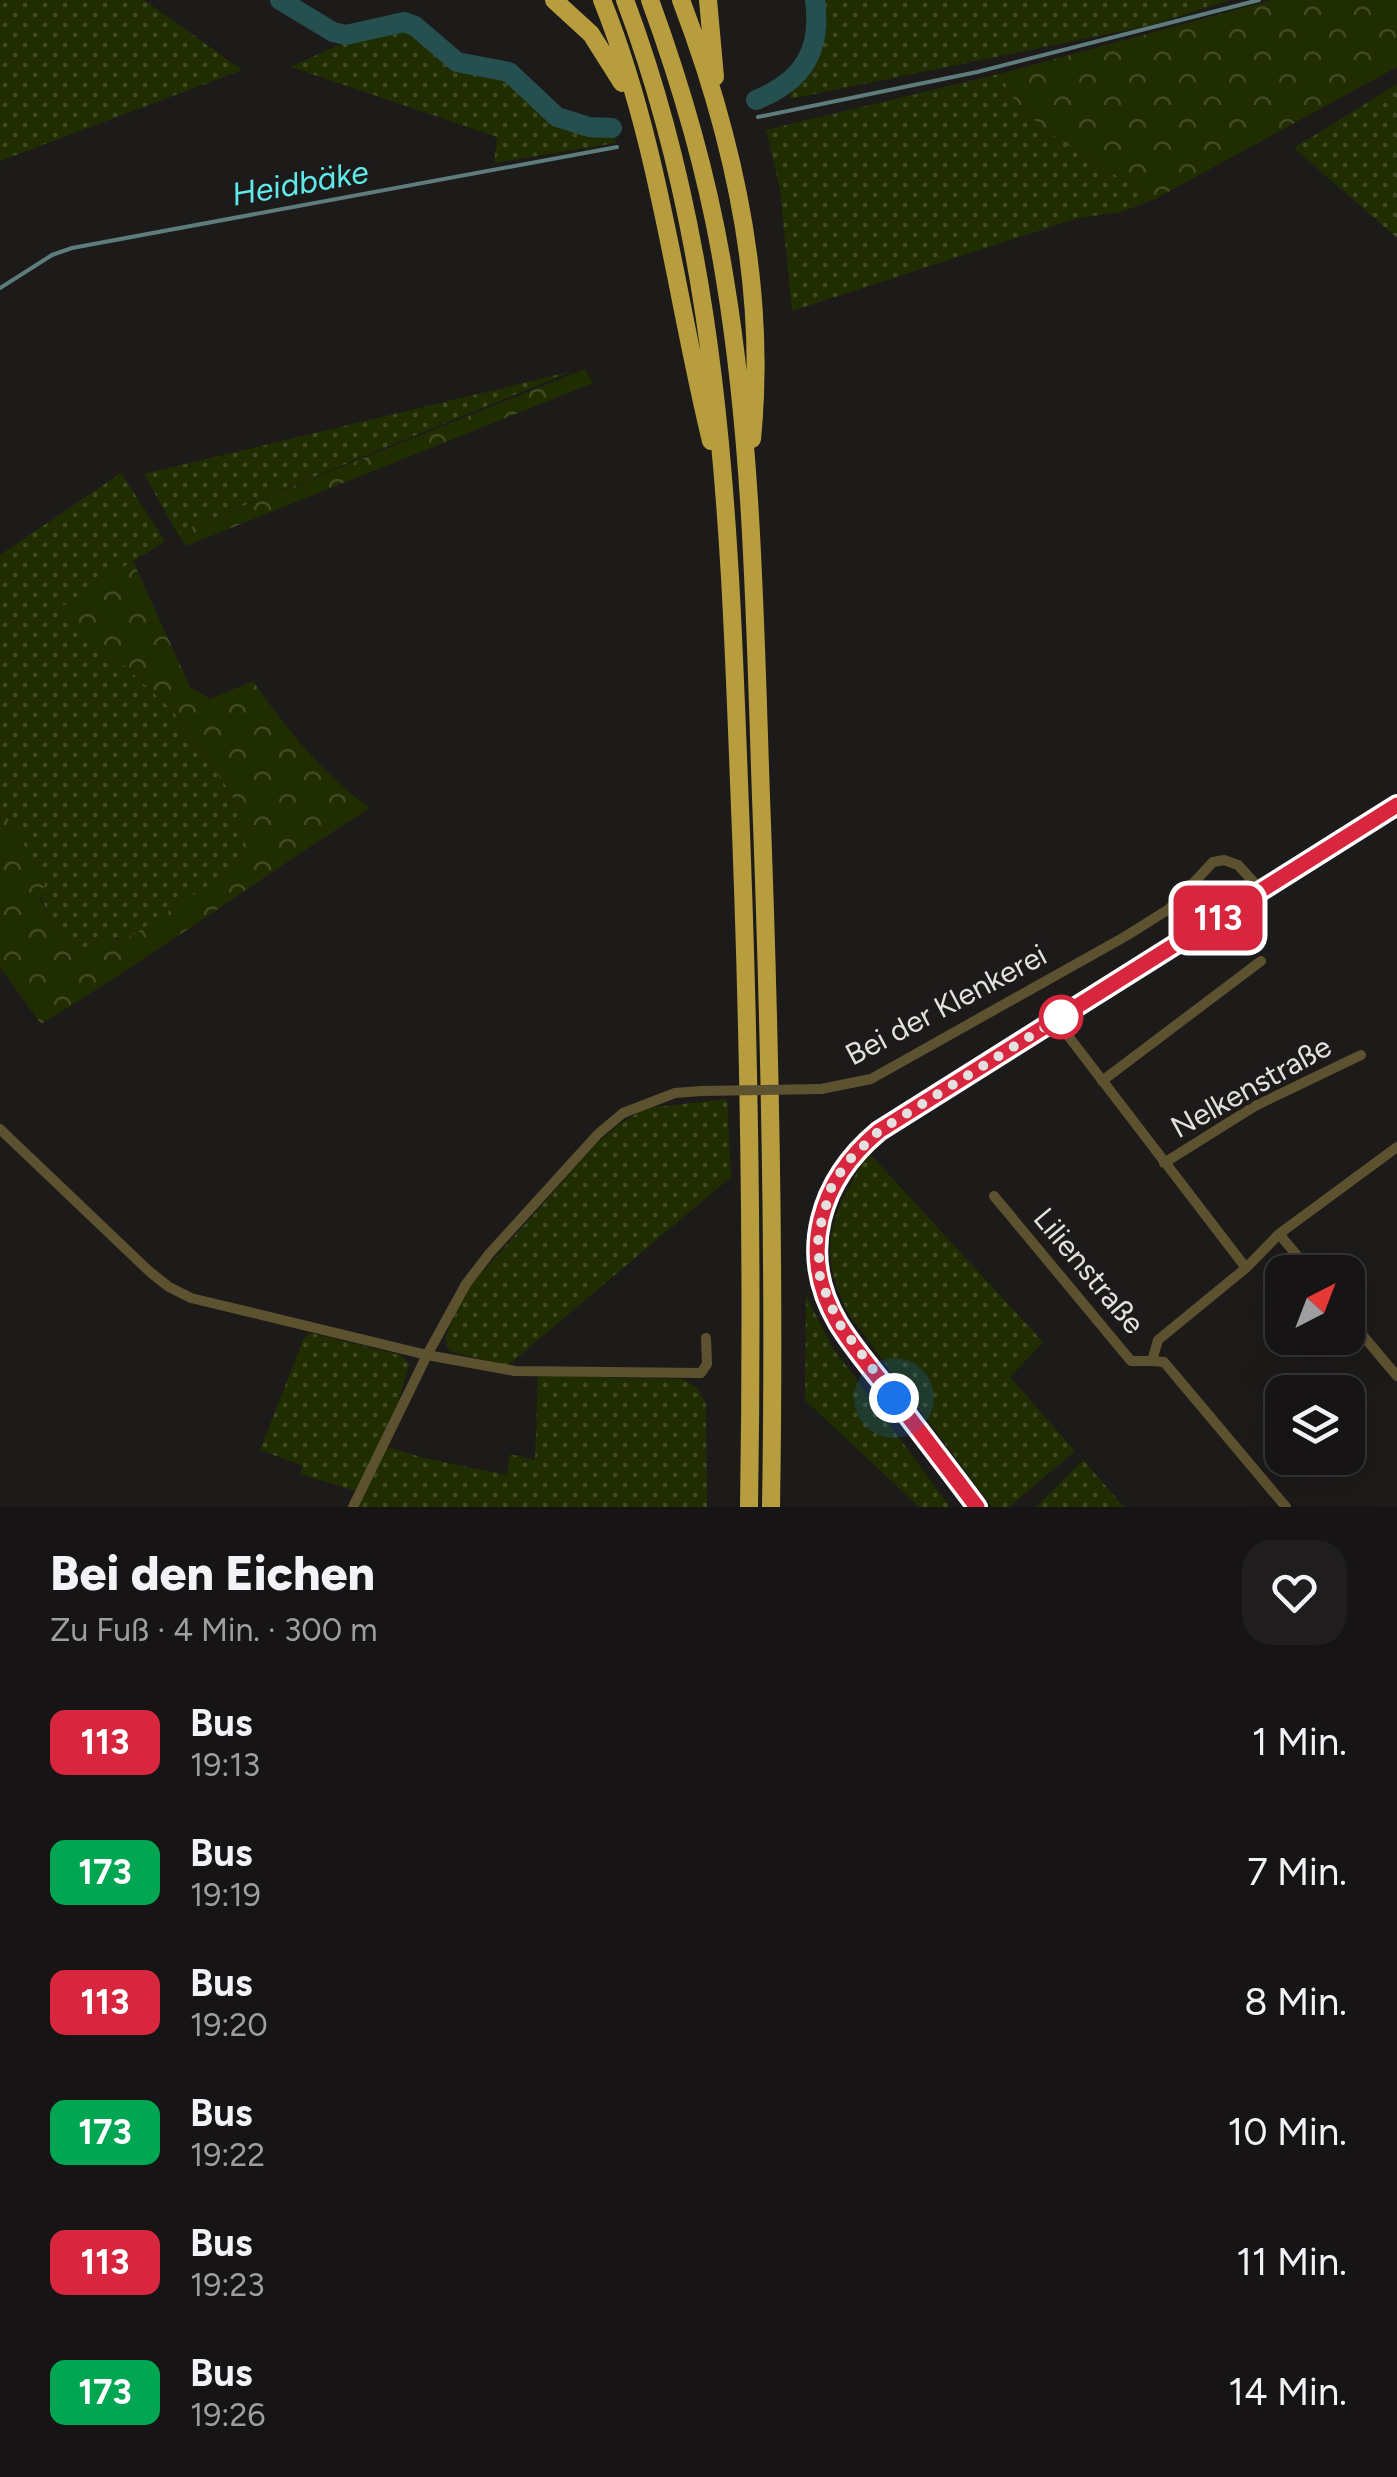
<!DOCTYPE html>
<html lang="de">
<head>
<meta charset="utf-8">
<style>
	body { margin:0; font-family:Figtree,sans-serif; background:#1f1d1d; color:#f1f3f6; height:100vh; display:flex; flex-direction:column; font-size:38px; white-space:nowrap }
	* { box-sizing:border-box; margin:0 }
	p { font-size:32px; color:#9e9ea0 }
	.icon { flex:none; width:55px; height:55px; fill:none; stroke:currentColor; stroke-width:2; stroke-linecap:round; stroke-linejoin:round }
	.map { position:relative; height:1507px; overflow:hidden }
	.side { display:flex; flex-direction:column; background:#161414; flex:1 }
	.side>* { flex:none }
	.badge { padding:0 20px; border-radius:15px; font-size:35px; line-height:65px }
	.needle { width:65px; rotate:42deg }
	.buttons { position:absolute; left:1265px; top:1255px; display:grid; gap:20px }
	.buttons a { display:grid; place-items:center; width:100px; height:100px; border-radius:20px; background:#161414; box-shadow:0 10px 40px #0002,0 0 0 2px #353334; font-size:50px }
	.you { position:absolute; width:50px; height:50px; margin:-25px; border:8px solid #fff; border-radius:50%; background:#1a73e8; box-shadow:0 0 0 15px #1a73e833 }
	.map>.badge { position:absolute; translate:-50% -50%; box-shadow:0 0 0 5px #fff }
	.round { display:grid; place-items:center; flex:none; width:105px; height:105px; border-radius:30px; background:#1f1d1d }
	.summary { display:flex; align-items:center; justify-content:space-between; height:170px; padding:0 50px }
	h1 { font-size:48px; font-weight:800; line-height:75px }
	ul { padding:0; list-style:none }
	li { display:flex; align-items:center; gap:30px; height:130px; padding:0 50px }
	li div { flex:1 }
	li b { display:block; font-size:38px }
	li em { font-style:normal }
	li .badge { min-width:110px; font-weight:700; text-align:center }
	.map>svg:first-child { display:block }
	.grass { fill:url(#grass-dots) }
	.forest { fill:url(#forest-crowns) }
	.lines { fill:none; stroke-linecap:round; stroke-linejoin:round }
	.stream { stroke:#5e7c7b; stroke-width:4 }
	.river { stroke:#265050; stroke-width:20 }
	.minor { stroke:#5d522f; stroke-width:10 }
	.tertiary { stroke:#5d522f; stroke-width:12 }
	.motorway { stroke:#b89d3e; stroke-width:18 }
	.minor-bridge { stroke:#5d522f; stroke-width:10 }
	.line-casing { stroke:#fff; stroke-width:22 }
	.line { stroke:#d7263d; stroke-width:15 }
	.walk { stroke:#e2e1df; stroke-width:10; stroke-dasharray:0 18 }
	.stop-dot { fill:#fff; stroke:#d7263d; stroke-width:5 }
	.labels { text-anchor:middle; stroke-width:9; stroke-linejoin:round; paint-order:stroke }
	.street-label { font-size:30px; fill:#e2e1df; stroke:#1d1b1a }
	.water-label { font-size:32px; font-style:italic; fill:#60e9ea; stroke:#1d1b1a }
</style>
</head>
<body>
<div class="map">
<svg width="1397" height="1507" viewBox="0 0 1397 1507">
	<defs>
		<pattern id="grass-dots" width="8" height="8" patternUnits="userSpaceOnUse" patternTransform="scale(2.5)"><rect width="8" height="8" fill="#202d00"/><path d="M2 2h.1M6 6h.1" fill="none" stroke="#404b25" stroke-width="1.8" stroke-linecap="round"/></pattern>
		<pattern id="forest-crowns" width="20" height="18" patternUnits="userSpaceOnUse" patternTransform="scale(2.5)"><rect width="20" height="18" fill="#202d00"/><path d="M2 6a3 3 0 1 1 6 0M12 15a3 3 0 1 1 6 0" fill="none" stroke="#404b25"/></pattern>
	</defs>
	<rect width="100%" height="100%" fill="#1d1b1a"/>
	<path class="grass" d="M0 0H144L242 70 0 161Z
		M822 0H1230L1152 25 790 99C795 60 842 50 822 0Z
		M405 28C428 36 441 57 462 68 479 75 500 72 514 84 524 92 530 105 540 113 557 129 592 136 614 133L616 143 494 163 497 137 291 67 351 39Z
		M1003 73C1007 121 1116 172 1155 199L1121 212 1078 218 792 311 780 189 766 130Z
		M1397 84V238L1294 148Z
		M573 371 177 533 144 474Z
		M121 473 165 541 62 607 173 711 232 794 246 853 235 868 121 943 117 938 79 957 49 917 12 823 0 811V555Z
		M727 1099 731 1177 507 1366 449 1351 445 1338 464 1293 595 1145 619 1124 647 1108Z
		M869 1153 1043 1342 1010 1377 1075 1451 1009 1507H992L850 1316C814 1250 832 1212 869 1153Z
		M806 1295 831 1345 950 1507H919L805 1400Z
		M311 1333 400 1355 409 1364 399 1400 356 1491 300 1474 303 1466 260 1450 304 1338Z
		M538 1376 683 1379 696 1387 706 1404 707 1507H358L387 1447 424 1458 507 1475 510 1454 535 1460Z
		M1083 1460 1124 1507H1036Z"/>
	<path class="forest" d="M1272 0H1397V67L1155 199C1116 172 1007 121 1003 73Z
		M585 369 593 383 186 546 177 533Z
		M133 561 190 687 210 699 253 681C287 729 322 774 370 808 259 878 154 956 41 1024L0 967V811L12 823 45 883 40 899 49 917 79 956 106 936 122 942 234 868 246 853 232 794 173 711 61 607Z"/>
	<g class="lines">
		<path class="stream" d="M758 117 977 72 1259 0
			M0 288 52 255 72 248 617 147"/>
		<path class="river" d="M280 0 333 32 346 35 404 22 415 26 457 62 509 72 557 117 589 127 612 128
			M756 100C803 81 822 51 815 0"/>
		<path class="minor" d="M1056 1020 1246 1268 1279 1234 1311 1272
			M1102 1081 1261 961
			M821 1089 871 1079 1126 936 1169 909 1213 862 1224 860 1238 865 1262 891
			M0 1129 150 1272 169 1287 191 1298 427 1355 515 1371 701 1373 707 1364 706 1338
			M1164 1163 1255 1106 1361 1055
			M994 1196 1131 1361H1152
			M1279 1234 1397 1147
			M1246 1268 1158 1340 1152 1361 1164 1362 1286 1507
			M1348 1318 1397 1376
			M353 1507 427 1355 466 1284 489 1254 598 1134 623 1113 675 1093 701 1091"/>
		<path class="tertiary" d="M977 1507C949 1470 921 1433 893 1397 874 1372 854 1349 838 1323 797 1253 821 1180 879 1131L1397 805"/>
		<path class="motorway" d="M554 0 591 34 622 83
			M602 0C659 142 675 293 711 441
			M625 0C720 251 729 517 739 782 749 1023 753 1265 749 1507
			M650 0C683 90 710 185 725 280 753 449 755 626 761 797 770 1034 775 1270 771 1507
			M681 0C734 139 767 290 752 439
			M708 0 715 77"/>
		<path class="minor-bridge" d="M701 1091 821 1089"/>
	</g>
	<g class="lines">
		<defs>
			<path id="line" d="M977 1507C951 1472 924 1437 898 1403 878 1376 855 1351 838 1323 797 1253 820 1180 879 1131L1397 805"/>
		</defs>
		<use href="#line" class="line-casing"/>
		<use href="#line" class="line"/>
		<path class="walk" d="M894 1398 838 1322 820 1279 818 1234 831 1188 846 1163 879 1131 1061 1017"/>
	</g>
	<circle class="stop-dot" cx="1061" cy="1017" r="20"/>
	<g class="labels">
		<g class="street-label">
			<text transform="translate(946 1005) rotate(-28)" y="10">Bei der Klenkerei</text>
			<text transform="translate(1251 1087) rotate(-29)" y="10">Nelkenstraße</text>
			<text transform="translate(1089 1271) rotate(50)" y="10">Lilienstraße</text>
		</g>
		<g class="water-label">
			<text transform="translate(300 183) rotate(-10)" y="11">Heidbäke</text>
		</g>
	</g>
</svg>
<div class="buttons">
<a><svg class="needle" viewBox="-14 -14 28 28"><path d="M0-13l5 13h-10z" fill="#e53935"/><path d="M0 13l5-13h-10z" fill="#9e9ea0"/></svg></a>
<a><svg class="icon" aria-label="layers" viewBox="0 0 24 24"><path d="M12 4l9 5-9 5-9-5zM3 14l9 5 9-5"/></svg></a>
</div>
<div class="you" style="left:894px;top:1398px"></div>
<b class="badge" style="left:1218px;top:918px;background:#d7263d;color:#fff">113</b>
</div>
<section class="side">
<div class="summary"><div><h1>Bei den Eichen</h1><p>Zu Fuß · 4 Min. · 300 m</p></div><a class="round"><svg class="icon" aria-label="heart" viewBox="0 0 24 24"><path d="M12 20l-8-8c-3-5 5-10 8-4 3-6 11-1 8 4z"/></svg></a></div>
<ul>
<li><span class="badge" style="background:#d7263d;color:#fff">113</span><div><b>Bus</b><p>19:13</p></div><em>1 Min.</em></li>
<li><span class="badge" style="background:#00a651;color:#fff">173</span><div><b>Bus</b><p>19:19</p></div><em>7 Min.</em></li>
<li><span class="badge" style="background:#d7263d;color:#fff">113</span><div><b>Bus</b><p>19:20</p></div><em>8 Min.</em></li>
<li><span class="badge" style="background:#00a651;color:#fff">173</span><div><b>Bus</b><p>19:22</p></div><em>10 Min.</em></li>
<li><span class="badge" style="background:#d7263d;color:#fff">113</span><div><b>Bus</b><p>19:23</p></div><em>11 Min.</em></li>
<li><span class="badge" style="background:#00a651;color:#fff">173</span><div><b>Bus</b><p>19:26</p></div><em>14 Min.</em></li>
</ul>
</section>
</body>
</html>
